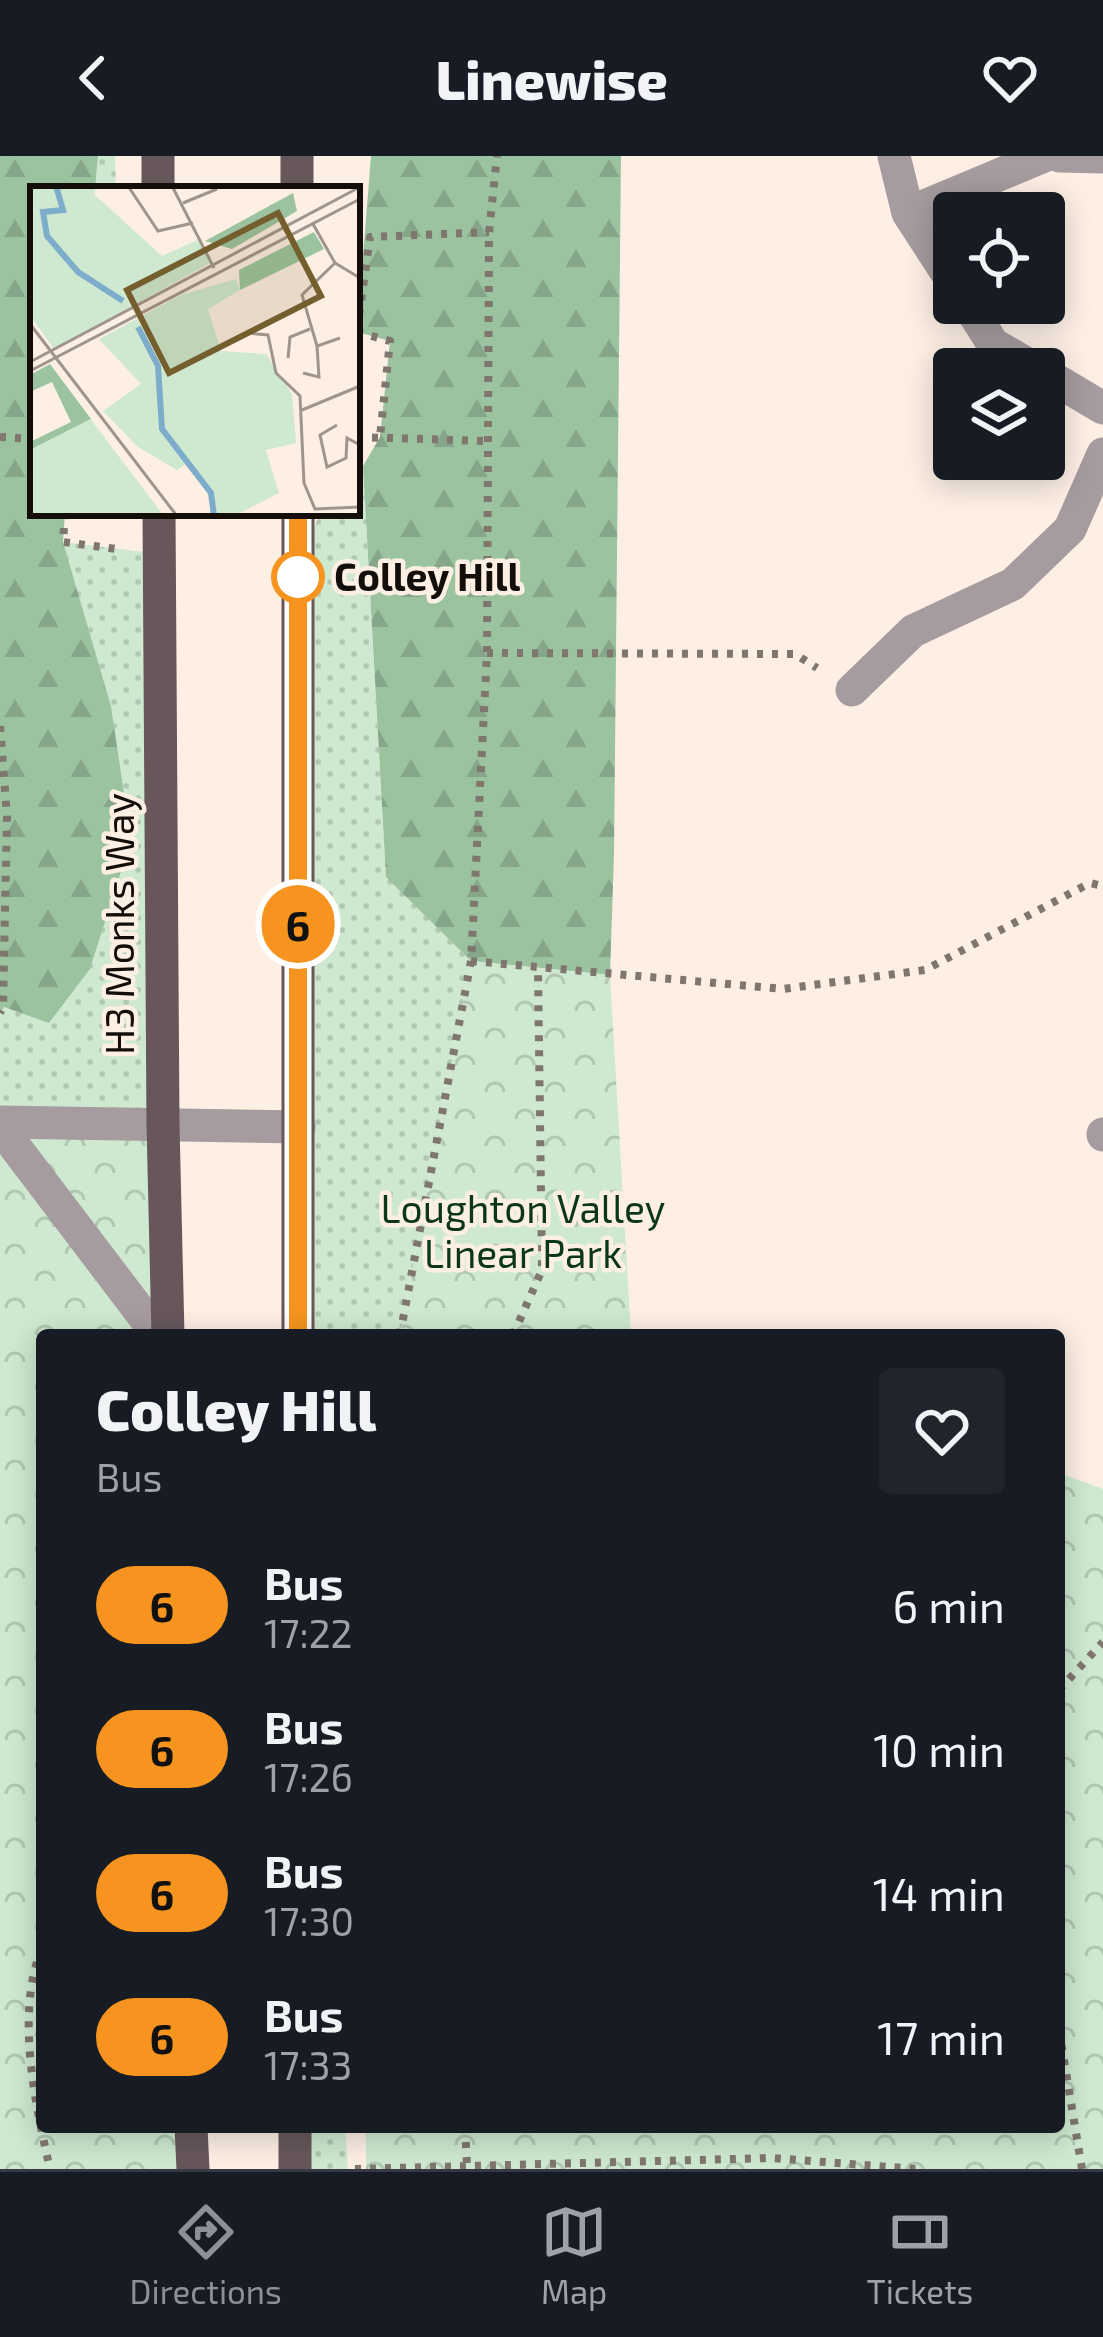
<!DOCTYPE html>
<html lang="en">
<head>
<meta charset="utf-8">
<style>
	body { margin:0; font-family:"Exo 2",sans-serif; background:#20242c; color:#f1f3f6; height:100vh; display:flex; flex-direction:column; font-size:45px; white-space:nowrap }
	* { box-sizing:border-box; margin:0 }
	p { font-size:39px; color:#9ea1a6 }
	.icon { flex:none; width:66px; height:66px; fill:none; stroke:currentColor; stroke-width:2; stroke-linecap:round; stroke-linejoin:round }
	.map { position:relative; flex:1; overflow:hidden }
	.side { position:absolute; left:36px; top:1173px; width:1029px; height:804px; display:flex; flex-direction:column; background:#171b24; border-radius:12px; box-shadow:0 6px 30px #0003 }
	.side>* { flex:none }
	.badge { padding:0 24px; border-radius:39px; font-size:42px; line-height:78px }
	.buttons { position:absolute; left:933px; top:36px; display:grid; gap:24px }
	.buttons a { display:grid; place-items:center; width:132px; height:132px; border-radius:12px; background:#171b24; box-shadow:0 6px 30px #0003; font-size:60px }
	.map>.badge { position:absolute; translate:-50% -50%; box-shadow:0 0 0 6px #fff }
	.round { display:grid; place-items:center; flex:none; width:126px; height:126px; border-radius:12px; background:#20242c }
	.headline { display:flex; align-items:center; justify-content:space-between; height:204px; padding:0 60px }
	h1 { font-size:57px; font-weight:800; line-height:90px }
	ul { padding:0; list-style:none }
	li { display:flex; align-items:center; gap:36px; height:144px; padding:0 60px }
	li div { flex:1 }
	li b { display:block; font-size:45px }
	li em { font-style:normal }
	li .badge { min-width:132px; font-weight:700; text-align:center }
	header { display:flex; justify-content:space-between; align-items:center; height:156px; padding:0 60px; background:#171b24; font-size:54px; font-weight:800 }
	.dock { display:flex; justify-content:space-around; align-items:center; height:168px; border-top:3px solid #363941; background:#171b24; font-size:33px; color:#9ea1a6 }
	.dock a { display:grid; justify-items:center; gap:6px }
	.dock .active { color:#8c9099 }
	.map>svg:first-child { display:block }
	.grass { fill:url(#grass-dots) }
	.forest { fill:url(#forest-firs) }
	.park { fill:url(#park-crowns) }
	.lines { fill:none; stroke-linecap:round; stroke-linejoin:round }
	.path { stroke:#7f766e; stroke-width:8; stroke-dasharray:6 9; stroke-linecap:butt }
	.minor { stroke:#a69c9f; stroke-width:33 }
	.primary { stroke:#67575b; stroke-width:33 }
	.line-casing { stroke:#fff; stroke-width:27 }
	.line { stroke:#f6941f; stroke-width:18 }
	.stop-dot { fill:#fff; stroke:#f6941f; stroke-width:6 }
	.labels { text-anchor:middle; stroke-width:9; stroke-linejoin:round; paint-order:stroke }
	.stop-label { font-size:39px; font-weight:bold; fill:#140e0a; stroke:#fdefe4; text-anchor:start }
	.street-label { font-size:39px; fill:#140e0a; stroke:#fdefe4 }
	.park-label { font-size:39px; fill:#0a3714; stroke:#fdefe4 }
	.inset-river { fill:none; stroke:#7dadcb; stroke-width:6 }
	.inset-road { fill:none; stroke:#a0958d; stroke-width:3 }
	.view { fill:#745e2e; fill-opacity:0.15; stroke:#745e2e; stroke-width:6 }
	.inset-edge { fill:none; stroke:#140e0a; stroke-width:6 }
</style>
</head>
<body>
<header><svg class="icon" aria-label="back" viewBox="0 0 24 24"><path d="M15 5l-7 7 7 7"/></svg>Linewise<svg class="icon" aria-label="heart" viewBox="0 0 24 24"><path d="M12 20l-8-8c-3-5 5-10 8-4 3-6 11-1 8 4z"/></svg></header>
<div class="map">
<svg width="1103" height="2013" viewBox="0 0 1103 2013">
	<defs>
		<pattern id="grass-dots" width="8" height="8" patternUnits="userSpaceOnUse" patternTransform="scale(3)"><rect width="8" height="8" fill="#cee9d0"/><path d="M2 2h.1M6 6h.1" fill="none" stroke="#b0c7b1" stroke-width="1.8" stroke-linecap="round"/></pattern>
		<pattern id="forest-firs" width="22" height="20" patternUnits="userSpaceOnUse" patternTransform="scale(3)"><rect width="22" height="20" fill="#9bc39f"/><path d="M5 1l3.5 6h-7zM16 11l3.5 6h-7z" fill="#85a688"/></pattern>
		<pattern id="park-crowns" width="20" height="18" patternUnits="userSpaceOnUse" patternTransform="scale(3)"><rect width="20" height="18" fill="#cee9d0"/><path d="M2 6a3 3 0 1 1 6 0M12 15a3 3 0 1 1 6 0" fill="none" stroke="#b0c7b1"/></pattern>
	</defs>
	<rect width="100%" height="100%" fill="#fdefe4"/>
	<path class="grass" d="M98 0H115L116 33H95Z
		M363 310 386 720 471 805 400 1179H298V410L320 357H357V311Z
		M63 386 160 398 163 969 0 966V857L3 851 49 866 90 813 131 684 111 550Z
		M300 1971H345L348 2013H305Z"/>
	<path class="forest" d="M0 0H98L95 33H33V357H65L63 386 111 550 131 684 90 813 49 867 4 851 0 857Z
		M371 0H621L614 698 610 819 471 805 386 721 363 310 380 281 390 185 357 176Z"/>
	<path class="park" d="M471 805 610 819 631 1179H400Z
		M0 966 163 969 168 1179H42V1971H191L193 2013H0Z
		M1059 1317 1103 1333V2013H366V1971H1059Z"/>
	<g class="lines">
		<path class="path" d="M357 174 370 81 489 76
			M357 176 390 185 380 281
			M0 281 33 283
			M357 281 488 285
			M65 357 63 386 116 393
			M487 497 795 498 817 512
			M0 570 7 660 3 851 0 857
			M471 805 783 833 925 814 1090 727 1103 730
			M400 1179 471 805 487 497 489 76 497 0
			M513 1179 542 1114 538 813
			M1059 1534 1103 1486
			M42 1792C15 1856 35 1947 50 2013
			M1059 1874 1082 2013
			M465 1971 467 2009
			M355 2013 772 2002 916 2013"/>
		<path class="minor" d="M894 0 908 57 954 128
			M1059 0 1103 1
			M908 57 1044 0
			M967 147 993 188 1036 213
			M1044 217 1103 252
			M852 534 913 475 1013 428 1070 373 1103 298
			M0 966 299 971
			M0 971 158 1179
			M1103 979V978"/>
		<path class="primary" d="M158 0V33
			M297 33V0
			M159 357 163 969 168 1179
			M298 357V1179
			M191 1971 193 2013
			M295 1971V2013"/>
	</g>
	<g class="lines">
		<defs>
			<path id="line" d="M298 357V1179"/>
		</defs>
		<use href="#line" class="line-casing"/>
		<use href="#line" class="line"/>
	</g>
	<circle class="stop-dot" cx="298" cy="421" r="24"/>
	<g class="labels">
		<g class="stop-label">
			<text x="334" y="435">Colley Hill</text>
		</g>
		<g class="street-label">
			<text transform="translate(120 768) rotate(-90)" y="14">H3 Monks Way</text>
		</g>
		<g class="park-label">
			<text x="523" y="1067">Loughton Valley<tspan x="523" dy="45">Linear Park</tspan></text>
		</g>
	</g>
	<g transform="translate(30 30)">
		<rect width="330" height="330" fill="#fdefe4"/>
		<path d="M263 7 267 25 202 63 175 55ZM284 46 294 63 210 104 209 84ZM20 178 61 233 0 264V256L41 236 22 196 0 206V189Z" fill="#9bc39f"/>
		<path d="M0 0H67L64 8 132 70 170 53 182 76 24 163 0 129ZM206 93 210 104 178 123 191 165 236 168 262 208 266 257 236 264 249 307 204 330H184L181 307 157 277 147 284 108 261 73 225 111 198 69 153 151 109ZM61 233 65 239 134 330H0V264Z" fill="#cee9d0"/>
		<path d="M180 215 219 269 184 294 145 240Z" fill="#cee9d0"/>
		<path class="inset-river" d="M26 0 33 24 13 26 17 50 48 86 93 115M108 141 128 180 132 243 181 307 184 330"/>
		<path class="inset-road" d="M98 0 128 45 163 37M142 0 184 82M153 17 187 3M283 38 305 77 330 92M0 138 147 330M217 147 238 149 246 187 270 210 274 297 285 323 330 321M287 160 272 109 305 77M258 172 260 151 280 143M0 176 330 1M0 185 330 13M273 187 289 191 287 160 310 152M272 224 330 200M307 239 290 249 297 281 316 272 317 252 330 259"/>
		<path class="view" d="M248 27 291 110 139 187 97 104Z"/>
		<rect width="330" height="330" class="inset-edge"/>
	</g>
</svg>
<div class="buttons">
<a><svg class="icon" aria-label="locate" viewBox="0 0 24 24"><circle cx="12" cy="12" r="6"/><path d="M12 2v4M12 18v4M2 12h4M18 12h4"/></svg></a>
<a><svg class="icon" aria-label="layers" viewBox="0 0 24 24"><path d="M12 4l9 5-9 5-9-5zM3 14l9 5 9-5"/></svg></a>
</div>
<b class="badge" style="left:298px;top:768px;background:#f6941f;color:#111">6</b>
<section class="side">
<div class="headline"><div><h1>Colley Hill</h1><p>Bus</p></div><a class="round"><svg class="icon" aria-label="heart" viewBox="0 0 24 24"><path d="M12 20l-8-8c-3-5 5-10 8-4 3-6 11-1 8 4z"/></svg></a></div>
<ul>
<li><span class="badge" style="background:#f6941f;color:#111">6</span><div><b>Bus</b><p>17:22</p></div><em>6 min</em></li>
<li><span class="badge" style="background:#f6941f;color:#111">6</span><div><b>Bus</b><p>17:26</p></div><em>10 min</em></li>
<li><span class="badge" style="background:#f6941f;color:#111">6</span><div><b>Bus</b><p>17:30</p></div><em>14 min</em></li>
<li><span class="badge" style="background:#f6941f;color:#111">6</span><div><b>Bus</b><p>17:33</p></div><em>17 min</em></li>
</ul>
</section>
</div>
<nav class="dock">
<a class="active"><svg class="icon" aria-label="directions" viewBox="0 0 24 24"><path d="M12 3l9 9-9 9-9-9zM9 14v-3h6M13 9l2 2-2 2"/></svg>Directions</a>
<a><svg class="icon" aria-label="map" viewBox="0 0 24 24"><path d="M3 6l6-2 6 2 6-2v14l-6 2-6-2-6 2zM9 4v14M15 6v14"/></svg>Map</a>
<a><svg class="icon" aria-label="tickets" viewBox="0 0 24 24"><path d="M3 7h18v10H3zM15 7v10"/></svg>Tickets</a>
</nav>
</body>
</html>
